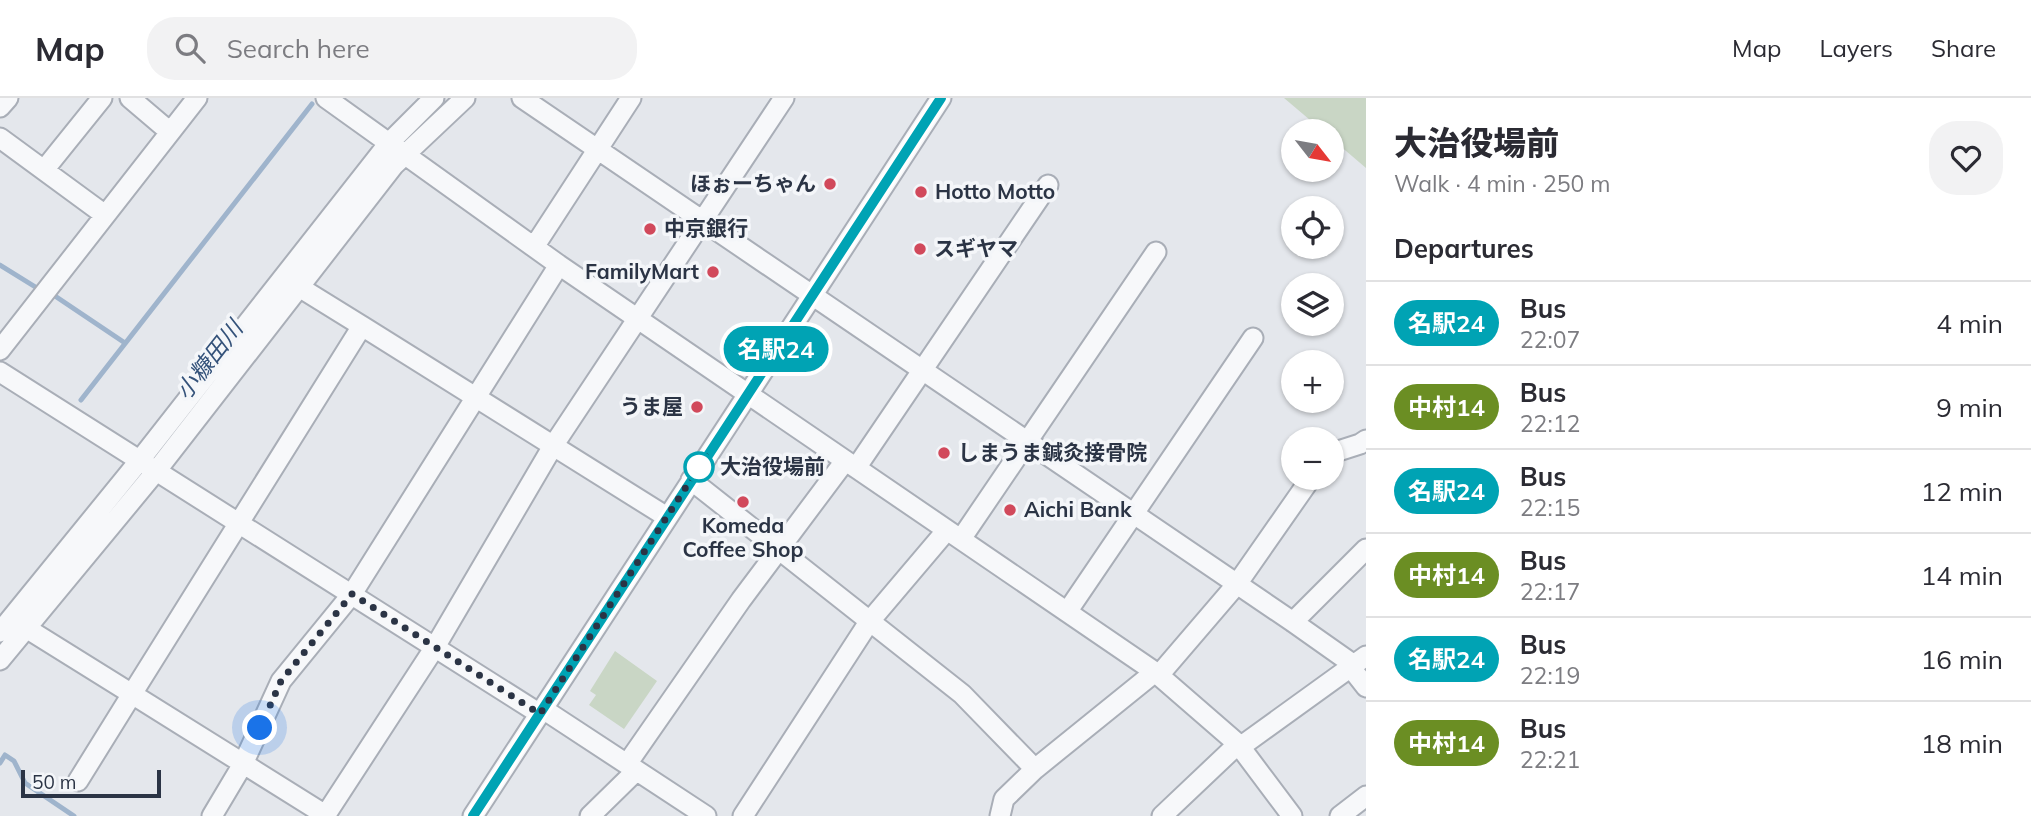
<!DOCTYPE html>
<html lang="en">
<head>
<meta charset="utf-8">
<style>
	body { margin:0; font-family:Mulish,"Noto Sans JP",sans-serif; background:#f2f2f3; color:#2b2b33; height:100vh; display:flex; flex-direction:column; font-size:26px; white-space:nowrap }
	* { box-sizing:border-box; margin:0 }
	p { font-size:23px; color:#7c7c81 }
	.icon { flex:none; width:38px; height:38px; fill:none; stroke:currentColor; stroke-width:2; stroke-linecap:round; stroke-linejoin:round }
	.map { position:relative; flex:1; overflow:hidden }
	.drawer { display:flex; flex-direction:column; background:#fff; width:665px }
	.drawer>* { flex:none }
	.badge { padding:0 14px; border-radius:23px; font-size:24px; line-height:46px }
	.needle { width:46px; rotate:121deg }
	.controls { position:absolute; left:1281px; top:21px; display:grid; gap:14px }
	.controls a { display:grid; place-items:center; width:63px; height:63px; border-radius:50%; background:#fff; box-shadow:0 2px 5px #0004; font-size:35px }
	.scale { position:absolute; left:21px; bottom:18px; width:140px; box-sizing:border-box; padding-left:7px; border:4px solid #2b3445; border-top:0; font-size:19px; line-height:24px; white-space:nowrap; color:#2b3445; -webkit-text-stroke:5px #f4f6f9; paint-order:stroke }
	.you { position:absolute; width:35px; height:35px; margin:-18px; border:5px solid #fff; border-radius:50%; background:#1a73e8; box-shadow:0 0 0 10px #1a73e833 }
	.map>.badge { position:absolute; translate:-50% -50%; box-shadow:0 0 0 4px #fff }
	h2 { padding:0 28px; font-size:26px; line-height:63px }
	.round { display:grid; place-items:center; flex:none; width:74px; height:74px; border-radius:28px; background:#f2f2f3 }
	.summary { display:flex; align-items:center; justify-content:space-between; height:119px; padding:0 28px }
	h1 { font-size:33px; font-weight:800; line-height:52px }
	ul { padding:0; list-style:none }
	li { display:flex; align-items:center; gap:21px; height:84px; padding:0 28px; border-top:2px solid #e1e1e2 }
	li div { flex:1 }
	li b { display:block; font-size:26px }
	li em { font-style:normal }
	li .badge { min-width:77px; font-weight:700; text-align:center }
	header { display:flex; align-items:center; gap:42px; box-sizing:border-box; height:98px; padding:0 35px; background:#fff; border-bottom:2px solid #e1e1e2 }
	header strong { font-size:33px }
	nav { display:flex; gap:38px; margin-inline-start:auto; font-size:24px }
	.search { width:490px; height:63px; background:#f2f2f3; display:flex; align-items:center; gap:18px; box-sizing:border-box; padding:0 24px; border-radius:28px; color:#7c7c81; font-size:26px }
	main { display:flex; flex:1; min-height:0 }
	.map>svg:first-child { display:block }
	.green { fill:#c9d6c5 }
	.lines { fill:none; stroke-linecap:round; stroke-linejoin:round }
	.stream { stroke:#9fb4cc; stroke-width:5 }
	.minor-casing { stroke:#a9aeb7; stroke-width:23 }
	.minor { stroke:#f7f8fa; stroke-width:19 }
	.line-casing { stroke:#fff; stroke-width:16 }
	.line { stroke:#00a3b4; stroke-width:10 }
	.walk { stroke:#2b3445; stroke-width:7; stroke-dasharray:0 12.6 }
	.poi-dot { fill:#d1495b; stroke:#f4f6f9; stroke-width:2.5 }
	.stop-dot { fill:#fff; stroke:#00a3b4; stroke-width:3.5 }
	.labels { text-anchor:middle; stroke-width:7; stroke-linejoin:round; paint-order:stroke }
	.poi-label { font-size:21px; font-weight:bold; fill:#2b3445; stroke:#f4f6f9; text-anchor:start }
	.stop-label { font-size:21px; font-weight:bold; fill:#2b3445; stroke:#f4f6f9; text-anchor:start }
	.water-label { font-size:23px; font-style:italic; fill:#34527a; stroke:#f4f6f9 }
</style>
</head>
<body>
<header>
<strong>Map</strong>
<div class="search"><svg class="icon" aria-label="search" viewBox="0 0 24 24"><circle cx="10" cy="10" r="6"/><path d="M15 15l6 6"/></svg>Search here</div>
<nav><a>Map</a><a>Layers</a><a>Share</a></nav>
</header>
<main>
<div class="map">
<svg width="1366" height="718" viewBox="0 0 1366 718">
	<rect width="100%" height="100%" fill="#e4e7ec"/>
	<path class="green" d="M1284 0H1366V70L1332 41V33H1323Z
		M615 553 657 583 624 631 589 607 596 597 590 593Z"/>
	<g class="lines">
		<path class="stream" d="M0 167 37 190
			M55 198 125 245
			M81 302 312 6
			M0 665 5 657 14 663 25 685 74 718"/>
		<defs>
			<path id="minor" d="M130 0 170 34
				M326 0 559 167 1155 574 1238 646 1292 718
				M522 0 1293 524 1354 567 1355 575 1366 589
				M0 9 8 0
				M0 40 105 117
				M44 72 102 0
				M534 149 631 0
				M299 189 362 228
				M0 252 197 0
				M0 274 540 616
				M1332 355 1360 346 1366 342
				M856 370 1048 87
				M691 382 962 596 1035 671
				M961 441 1156 154
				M1067 514 1253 240
				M1293 524 1366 451
				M18 525 132 596 78 683
				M0 534 140 362 388 46 434 0
				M0 562 157 372 394 67 465 0
				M1159 577 1237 486 1311 380
				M543 611 706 718
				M1240 649 1366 558
				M627 666 741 502 845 363
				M212 718 243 666 281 583 352 496 559 167
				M325 718 435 549 553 348 784 0
				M327 718 132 596 362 228 667 419
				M473 718 941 0
				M590 718 636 673
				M743 718 869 524 947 432
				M1000 718 1004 701 1035 671 1155 574
				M1162 718 1238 646
				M1340 718 1366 698"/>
		</defs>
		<use href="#minor" class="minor-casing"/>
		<use href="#minor" class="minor"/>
	</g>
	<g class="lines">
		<defs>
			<path id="line" d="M473 718 941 0"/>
		</defs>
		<use href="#line" class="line-casing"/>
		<use href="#line" class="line"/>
		<path class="walk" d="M260 630 281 583 352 496 540 616 706 358 699 369"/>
	</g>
	<g class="poi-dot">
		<circle cx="830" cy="86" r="7"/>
		<circle cx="921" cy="94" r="7"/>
		<circle cx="650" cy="131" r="7"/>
		<circle cx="920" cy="151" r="7"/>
		<circle cx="713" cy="174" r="7"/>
		<circle cx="697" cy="309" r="7"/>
		<circle cx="944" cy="355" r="7"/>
		<circle cx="743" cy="404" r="7"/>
		<circle cx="1010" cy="412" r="7"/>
	</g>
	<circle class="stop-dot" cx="699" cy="369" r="14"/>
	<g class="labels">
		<g class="poi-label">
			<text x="816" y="93" text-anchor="end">ほぉーちゃん</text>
			<text x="935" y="101">Hotto Motto</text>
			<text x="664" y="138">中京銀行</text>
			<text x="934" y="158">スギヤマ</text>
			<text x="699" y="181" text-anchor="end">FamilyMart</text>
			<text x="683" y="316" text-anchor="end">うま屋</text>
			<text x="958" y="362">しまうま鍼灸接骨院</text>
			<text x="1024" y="419">Aichi Bank</text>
			<text x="743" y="435" text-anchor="middle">Komeda<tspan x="743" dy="24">Coffee Shop</tspan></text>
		</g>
		<g class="stop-label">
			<text x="720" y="376">大治役場前</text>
		</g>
		<g class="water-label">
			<text transform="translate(209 262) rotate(-52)" y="8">小糠田川</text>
		</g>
	</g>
</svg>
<div class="controls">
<a><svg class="needle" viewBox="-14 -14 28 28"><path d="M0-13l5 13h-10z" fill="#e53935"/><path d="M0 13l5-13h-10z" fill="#7c7c81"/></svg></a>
<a><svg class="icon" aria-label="locate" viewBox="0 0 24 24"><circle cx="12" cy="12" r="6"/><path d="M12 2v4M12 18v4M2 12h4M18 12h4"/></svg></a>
<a><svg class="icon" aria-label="layers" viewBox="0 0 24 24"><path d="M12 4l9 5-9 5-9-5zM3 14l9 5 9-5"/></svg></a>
<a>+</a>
<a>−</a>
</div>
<div class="scale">50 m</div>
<div class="you" style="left:260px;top:630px"></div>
<b class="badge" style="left:776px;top:251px;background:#00a3b4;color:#fff">名駅24</b>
</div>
<section class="drawer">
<div class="summary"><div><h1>大治役場前</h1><p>Walk · 4 min · 250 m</p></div><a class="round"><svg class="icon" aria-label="heart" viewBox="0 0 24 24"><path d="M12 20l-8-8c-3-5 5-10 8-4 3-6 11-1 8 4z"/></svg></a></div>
<h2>Departures</h2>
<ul>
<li><span class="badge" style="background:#00a3b4;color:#fff">名駅24</span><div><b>Bus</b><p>22:07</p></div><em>4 min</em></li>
<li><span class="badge" style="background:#6b8e23;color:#fff">中村14</span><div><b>Bus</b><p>22:12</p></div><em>9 min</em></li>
<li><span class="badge" style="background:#00a3b4;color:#fff">名駅24</span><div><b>Bus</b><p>22:15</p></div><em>12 min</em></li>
<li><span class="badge" style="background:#6b8e23;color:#fff">中村14</span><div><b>Bus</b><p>22:17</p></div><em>14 min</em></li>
<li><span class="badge" style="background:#00a3b4;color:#fff">名駅24</span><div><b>Bus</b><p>22:19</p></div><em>16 min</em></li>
<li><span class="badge" style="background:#6b8e23;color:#fff">中村14</span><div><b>Bus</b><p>22:21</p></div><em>18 min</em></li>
</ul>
</section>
</main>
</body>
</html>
